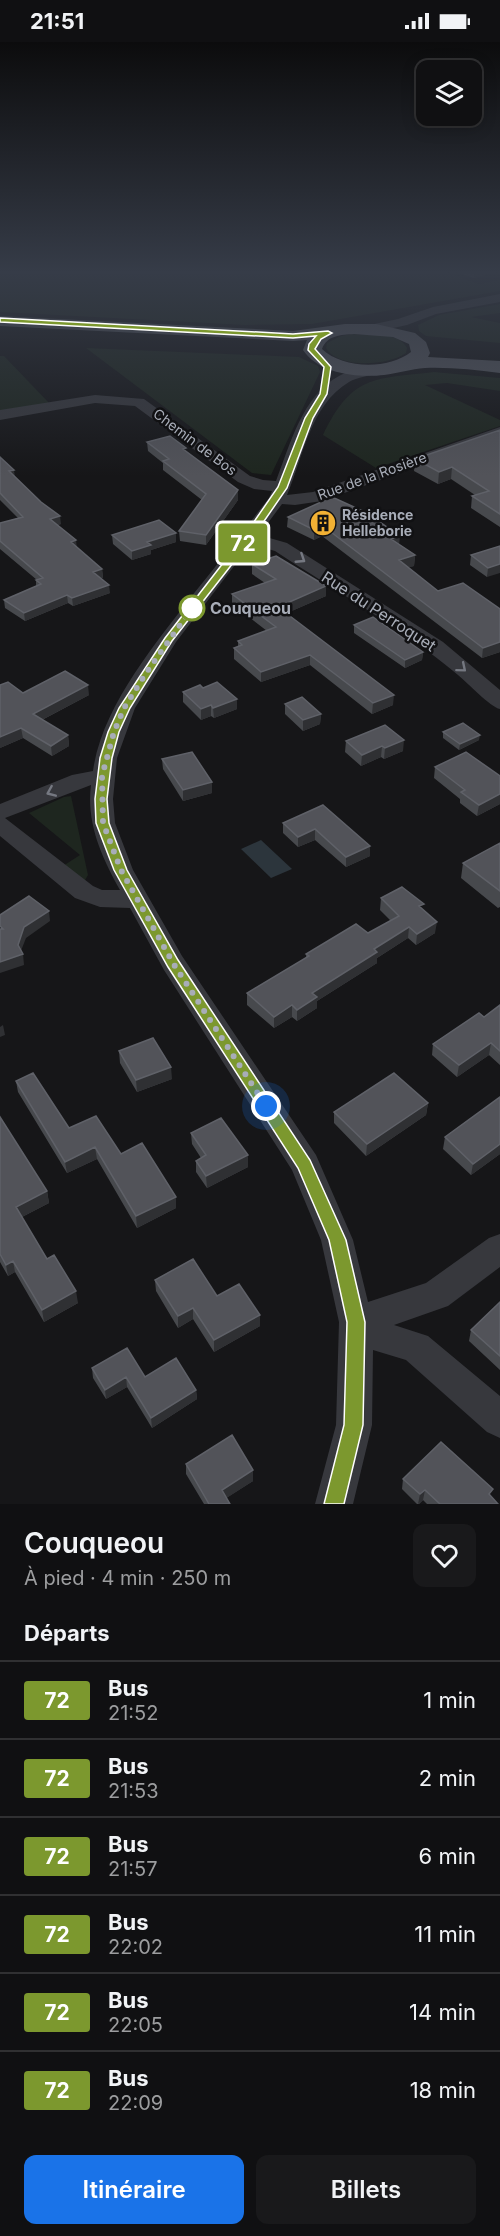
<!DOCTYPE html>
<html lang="fr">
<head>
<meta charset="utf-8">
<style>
	body { margin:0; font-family:Inter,sans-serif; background:#19191b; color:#f1f3f6; height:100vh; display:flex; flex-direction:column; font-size:22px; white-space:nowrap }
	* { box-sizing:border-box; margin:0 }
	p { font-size:20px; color:#9c9d9f }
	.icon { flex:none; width:33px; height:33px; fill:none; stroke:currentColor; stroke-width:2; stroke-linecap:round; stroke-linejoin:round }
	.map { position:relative; height:1462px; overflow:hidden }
	.panel { display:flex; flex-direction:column; background:#101012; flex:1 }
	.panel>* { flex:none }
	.badge { padding:0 12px; border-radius:4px; font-size:21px; line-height:39px }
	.controls { position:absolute; left:416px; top:18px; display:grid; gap:12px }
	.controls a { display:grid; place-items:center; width:66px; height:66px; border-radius:12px; background:#101012; box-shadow:0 3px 15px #0003,0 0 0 2px #303032; font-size:30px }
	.you { position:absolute; width:30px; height:30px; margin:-15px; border:4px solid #fff; border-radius:50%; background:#1a73e8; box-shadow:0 0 0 9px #1a73e833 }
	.map>.badge { position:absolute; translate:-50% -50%; box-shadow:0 0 0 3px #fff }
	h2 { padding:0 24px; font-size:22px; line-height:54px }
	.round { display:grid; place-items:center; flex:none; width:63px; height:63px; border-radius:12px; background:#19191b }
	.head { display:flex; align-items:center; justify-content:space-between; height:102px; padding:0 24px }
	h1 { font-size:28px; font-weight:600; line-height:45px }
	.primary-button { display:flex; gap:12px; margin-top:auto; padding:12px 24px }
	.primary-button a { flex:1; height:69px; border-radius:12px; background:#1a73e8; color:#fff; font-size:24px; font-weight:600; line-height:69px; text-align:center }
	.primary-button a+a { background:#19191b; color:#f1f3f6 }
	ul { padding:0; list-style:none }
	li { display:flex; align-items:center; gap:18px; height:78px; padding:0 24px; border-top:2px solid #303032 }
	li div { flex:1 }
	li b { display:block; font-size:22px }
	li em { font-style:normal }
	li .badge { min-width:66px; font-weight:700; text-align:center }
	.status { display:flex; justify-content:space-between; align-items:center; height:42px; padding:0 30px; background:#101012; direction:ltr }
	.status svg { height:16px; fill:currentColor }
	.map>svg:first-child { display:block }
	.green { fill:#1e261f }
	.water { fill:#2c353c }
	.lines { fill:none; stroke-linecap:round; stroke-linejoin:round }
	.minor { fill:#37383d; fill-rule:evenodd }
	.major { fill:#53555c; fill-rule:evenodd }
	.wall { fill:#47494d }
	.shaded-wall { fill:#2f3033 }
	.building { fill:#525359; stroke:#5f6168; stroke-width:1.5 }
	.oneway { stroke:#757881 }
	.line { fill:#7c982e; stroke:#fff; stroke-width:1.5 }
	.walk { stroke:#a8adb8; stroke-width:6; stroke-dasharray:0 10.8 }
	.stop-dot { fill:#fff; stroke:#7c982e; stroke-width:3 }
	.labels { text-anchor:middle; stroke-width:5; stroke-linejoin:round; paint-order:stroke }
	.far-street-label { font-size:14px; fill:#a8adb8; stroke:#111113 }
	.far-poi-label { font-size:14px; font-weight:bold; fill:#a8adb8; stroke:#111113; text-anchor:start }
	.stop-label { font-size:16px; font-weight:bold; fill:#a8adb8; stroke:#111113; text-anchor:start }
	.street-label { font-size:16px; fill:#a8adb8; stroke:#111113 }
</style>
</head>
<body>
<div class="status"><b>21:51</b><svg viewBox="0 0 49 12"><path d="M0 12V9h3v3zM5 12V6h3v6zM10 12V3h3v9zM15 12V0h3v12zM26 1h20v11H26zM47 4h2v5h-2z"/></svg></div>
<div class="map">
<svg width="500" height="1462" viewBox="0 0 500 1462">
	<rect width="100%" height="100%" fill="#161618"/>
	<path class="green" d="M0 230H445L479 242 500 238V249L312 282 245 283 0 270Z
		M500 262V271L471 275 500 281V301L426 294 419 289 418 283 439 273Z
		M352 292C369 293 398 289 407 306L406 311C388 324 338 327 326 306L327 301 341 294Z
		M86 306 299 315 318 324 320 330 271 433 252 431Z
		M0 314H4L51 363 0 371Z
		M434 330 500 336V349L447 341 425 343 500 378V384L376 426 323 393C352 333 373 337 434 330Z
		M71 754 88 833 84 840 63 824 80 813 29 771 64 755Z"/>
	<path class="water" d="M261 798 292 827 271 836 241 807Z"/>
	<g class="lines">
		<path class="minor" d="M500 252V260L436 272 407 283 370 291 363 287 365 284 398 277 433 265Z
			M375 324 380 325 382 328 380 331C370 334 357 335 349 340 310 363 303 416 287 453L313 450 500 385V395L322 459 295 463 282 462 259 493 287 501 443 600 500 648V667C490 665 468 641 458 633 402 586 336 549 275 509L251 502 176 600 135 666 117 716 113 757 115 781 133 828 182 914 316 1113 353 1198 368 1260 426 1241 489 1196 500 1192V1225L448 1264 394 1283 428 1294 500 1354V1396L487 1390 406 1318 373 1308 372 1383 353 1462H315L336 1383 339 1280 321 1198 292 1128 164 928 130 866 100 865 75 856 0 794V762L72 733 93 729C102 664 156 601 195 550 220 519 244 488 269 456L272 449 254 447 238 440 135 364 95 361 0 378V368L95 353 144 357 250 434 263 438 276 439C290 403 302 354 339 334 349 328 364 327 375 324ZM91 743C86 781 102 816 120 848H102L93 844 5 776Z"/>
		<path class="major" d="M0 274 293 289 345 282H376L415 291 426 300 430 311 428 315 500 319V331C475 328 450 325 425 326 411 327 398 331 384 333 358 336 319 332 303 308L307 298 293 299 0 284ZM354 292 393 295 409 302 411 310C388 328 343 327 322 307 327 293 341 293 354 292Z"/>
	</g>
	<path class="wall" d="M456 230H495L474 236Z
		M500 388V485L471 466 472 454 475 453 451 437 438 442 414 429 415 417Z
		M147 400 186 410 238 458 206 503 180 499 179 489 202 458 163 428V421L148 409Z
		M0 415 15 435 61 482 57 483 76 505 102 527 103 536H101L110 551 73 564 68 561 25 579 5 566 4 558 36 544V538H37L0 507V481L18 476 0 458Z
		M288 475 399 502 415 513 414 524 408 525 438 549 500 567V610L482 616 322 494 314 498 287 485Z
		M112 493 176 500 151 508V512L132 518 113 502Z
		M500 504 487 535 470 523 471 513Z
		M252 522 326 544V554L287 571 393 663 372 672 310 623 261 640 234 617V606L238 605V599L267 589 232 562V552L265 541 252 532Z
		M354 583 423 610 422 618 405 626 354 591Z
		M203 646 237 657V667L214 676 211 674 201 678 183 660V650Z
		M23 651 89 653 42 678 68 693 69 704 52 714 23 696 0 706Z
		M285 662 321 672 320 682 303 689 285 672Z
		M385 683 403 709 384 717 381 715 361 724 345 710 346 699Z
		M443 690 479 698 459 708 443 696Z
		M162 717 212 751 183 759 163 727Z
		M435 725 500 734V762L477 774 460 761V757L434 736Z
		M323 763 370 804V814L346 825 315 798 298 805 283 791V781Z
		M500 801V865L498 866 461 836 463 821Z
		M381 856 423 868 435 891 416 903 408 896 377 916V921L317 959V966L297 979 292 975 274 986 247 963V951L306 916V912L368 891 391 879 380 868Z
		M500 963V1023L489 1013 457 1035 432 1013 433 1002 484 975Z
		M119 1009 172 1037 137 1050 120 1021Z
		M16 1039 69 1086 121 1112 176 1166 137 1186 97 1117 67 1131 18 1050Z
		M500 1055V1112L471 1133 443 1107 445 1095Z
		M428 1061 426 1073 366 1114 334 1081V1070Z
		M0 1075 47 1149 49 1161 22 1175 47 1217 78 1261 44 1280 15 1230 8 1234 0 1220Z
		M191 1091 248 1113V1125L207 1146 196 1130V1119L201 1116 192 1102Z
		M155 1238 217 1254 260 1273V1284L214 1310 193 1277 178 1286 156 1249Z
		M500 1260V1328L469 1299 471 1288Z
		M92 1326 145 1335 196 1348 197 1357 152 1386 127 1345 106 1357 93 1336Z
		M186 1422 253 1439 226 1456 230 1462H204L186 1432Z
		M403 1437 492 1455 498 1462H427L423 1458 419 1462H417L402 1447Z"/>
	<path class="shaded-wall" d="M474 230H495L474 236Z
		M452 425 451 437 438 442 439 430Z
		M14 428 15 436 9 429Z
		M238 448V458L206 503V493Z
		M60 474 61 482 50 485V477Z
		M323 484 322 494 314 498V488Z
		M176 491V500L151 508V512L132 518V509L147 500Z
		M400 494 399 504 391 497Z
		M76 498 77 507 71 500Z
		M415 513 414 524 398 529 399 518Z
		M500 522V531L487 535 488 526Z
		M102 527 103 536 94 539 93 530Z
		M109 543 110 551 73 564 72 556Z
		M326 544V554L278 575V565Z
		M67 553 68 561 25 579 24 571Z
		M500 600V610L482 616 483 606Z
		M423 610 422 618 405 626V618Z
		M310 613V623L261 640V630Z
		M88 643 89 653 34 682 33 672Z
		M394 653 393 663 372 672 373 661Z
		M237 657V667L214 676 213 666Z
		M211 663V674L201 678V667Z
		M321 672 320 682 303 689V678Z
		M21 686 23 696 0 706V695Z
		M68 693 69 704 52 714 51 704Z
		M480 693 479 698 459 708 460 702Z
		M404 698 403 709 384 717 385 706Z
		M382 704 381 715 361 724 362 713Z
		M212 740V751L183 759V748Z
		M500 752V762L477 774 479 763Z
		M315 787V798L298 805V795Z
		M370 804V814L346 825V815Z
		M49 869 50 879 26 896 19 914 23 912 24 923 0 931V920L18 903 24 885Z
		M437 880 435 891 416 903 417 892Z
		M409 885 408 896 377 916V921L317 959V966L297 979V968L312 951 374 907Z
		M292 963V975L274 986V975Z
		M3 983 5 993 0 995V985Z
		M491 1001 489 1013 457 1035 459 1023Z
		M171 1025 172 1037 137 1050 136 1038Z
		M428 1061 426 1073 366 1114 367 1102Z
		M500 1102V1112L471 1133 473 1122Z
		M95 1105 97 1117 67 1131 65 1120Z
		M248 1113V1125L207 1146 206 1134Z
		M47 1149 49 1161 18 1177 16 1165Z
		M176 1155V1166L137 1186 136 1174Z
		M13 1219 15 1230 8 1234 6 1223Z
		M76 1249 78 1261 44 1280 42 1268Z
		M193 1266V1277L178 1286V1274Z
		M260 1273V1284L214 1310V1298Z
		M126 1335 127 1345 106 1357 105 1348Z
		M196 1348 197 1357 152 1386 151 1376Z
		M253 1428V1439L222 1459V1448Z
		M425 1448 423 1458 418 1462 420 1452Z"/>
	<path class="building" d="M500 388V472L472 454 489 449 452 425 439 430 415 417Z
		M170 394 186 406 183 407 238 448 206 493 179 489 206 452 163 419 169 417 147 400Z
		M0 415 14 428 9 429 41 460 60 474 50 477 76 498 71 500 102 527 93 530 109 543 72 556 67 553 24 571 4 558 41 542 36 538 43 536 0 499V481L23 475 0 451Z
		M332 455 365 470 400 494 391 497 415 513 399 518 438 549 463 541 500 567V600L483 606 323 484 314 488 288 475Z
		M159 478 176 491 147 500 151 503 132 509 112 493Z
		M500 504V522L488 526 471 513Z
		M276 514 326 544 278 565 394 653 373 661 310 613 261 630 234 606 242 603 238 599 276 585 232 552 276 537 252 522Z
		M373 575 423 610 405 618 354 583Z
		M65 629 88 643 33 672 68 693 51 704 21 686 0 695V643L8 640 23 651Z
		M217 640 237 657 213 666 211 663 201 667 183 650 200 643 203 646Z
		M302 655 321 672 303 678 285 662Z
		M463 681 480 693 460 702 443 690Z
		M385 683 404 698 385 706 382 704 362 713 346 699Z
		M192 710 212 740 183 748 162 717Z
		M466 710 500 734V752L479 763 461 750 465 748 435 725Z
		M323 763 370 804 346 815 315 787 298 795 283 781Z
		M500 801V849L463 821Z
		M402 845 424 862 419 864 437 880 417 892 409 885 374 907 377 910 312 951 317 955 297 968 292 963 274 975 247 951 309 914 306 912 356 882 368 891 399 874 381 856Z
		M29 854 49 869 24 885 18 903 23 912 0 920V887H3L0 884V873Z
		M500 963V1009L491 1001 459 1023 433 1002 479 971 484 975Z
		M153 996 171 1025 136 1038 119 1009Z
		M33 1031 69 1086 96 1074 121 1112 142 1101 176 1155 136 1174 95 1105 65 1120 16 1039Z
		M394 1031 428 1061 367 1102 334 1070Z
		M500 1055V1102L473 1122 445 1095Z
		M0 1075 47 1149 16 1165 47 1217 54 1213 76 1249 42 1268 13 1219 6 1223 0 1212Z
		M221 1076 248 1113 206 1134 196 1119 206 1113 191 1091Z
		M193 1217 217 1254 239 1242 260 1273 214 1298 193 1266 178 1274 155 1238Z
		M500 1260V1314L471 1288Z
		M127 1306 145 1335 176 1316 196 1348 151 1376 126 1335 105 1348 92 1326Z
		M232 1393 253 1428 222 1448 230 1462H209L186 1422Z
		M441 1400 493 1447 489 1452 498 1462H440L425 1448 420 1452 403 1437Z"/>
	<defs><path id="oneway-chevron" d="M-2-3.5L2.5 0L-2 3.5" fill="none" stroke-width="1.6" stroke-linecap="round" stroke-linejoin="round" transform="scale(1.5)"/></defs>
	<g class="oneway">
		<use href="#oneway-chevron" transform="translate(301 517) rotate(33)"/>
		<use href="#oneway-chevron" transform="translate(462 626) rotate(40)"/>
		<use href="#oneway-chevron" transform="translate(51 750) rotate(157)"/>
	</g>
	<linearGradient id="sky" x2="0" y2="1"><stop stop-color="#0c0c0d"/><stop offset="0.53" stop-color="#363c48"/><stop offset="1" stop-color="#363c48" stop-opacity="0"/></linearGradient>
	<rect width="500" height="434" fill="url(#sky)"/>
	<path class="line" d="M0 276 293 292 328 289 332 291 321 297 315 307 331 325 327 352 313 376 287 446 251 498 172 599 130 666 119 690 112 716 107 757 109 781 127 828 178 918 310 1118 346 1198 365 1280 363 1383 344 1462H324L344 1383 347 1280 329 1198 298 1126 168 925 114 828 96 781 95 757 100 716 108 690 119 666 165 596 244 494 278 445 305 376 320 352 324 325 308 308 309 302 316 294 293 296 0 280Z"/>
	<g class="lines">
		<path class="walk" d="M192 566 146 631 124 666 114 690 102 734 103 781 121 828 173 921 266 1064"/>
	</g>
	<defs>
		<symbol id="building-disc" viewBox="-11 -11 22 22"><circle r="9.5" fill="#f2b134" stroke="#111113"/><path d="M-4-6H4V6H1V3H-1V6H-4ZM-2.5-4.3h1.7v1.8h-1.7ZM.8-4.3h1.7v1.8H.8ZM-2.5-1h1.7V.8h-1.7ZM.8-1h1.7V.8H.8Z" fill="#111"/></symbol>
	</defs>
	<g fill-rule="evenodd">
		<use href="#building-disc" x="308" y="466" width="30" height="30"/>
	</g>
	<circle class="stop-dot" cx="192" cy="566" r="12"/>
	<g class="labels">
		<g class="far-street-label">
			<text transform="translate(195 400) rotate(37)" y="5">Chemin de Bos</text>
			<text transform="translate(372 434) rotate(-20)" y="5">Rue de la Rosière</text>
		</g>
		<g class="far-poi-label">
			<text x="342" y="478">Résidence<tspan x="342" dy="16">Helleborie</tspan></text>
		</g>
		<g class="stop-label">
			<text x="210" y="572">Couqueou</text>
		</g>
		<g class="street-label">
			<text transform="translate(379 569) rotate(33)" y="6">Rue du Perroquet</text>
		</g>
	</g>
</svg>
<div class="controls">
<a><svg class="icon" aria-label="layers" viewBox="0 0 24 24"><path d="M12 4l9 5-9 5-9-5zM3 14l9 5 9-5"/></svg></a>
</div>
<div class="you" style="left:266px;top:1064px"></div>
<b class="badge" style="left:243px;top:501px;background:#7c982e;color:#fff">72</b>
</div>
<section class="panel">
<div class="head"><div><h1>Couqueou</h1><p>À pied · 4 min · 250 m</p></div><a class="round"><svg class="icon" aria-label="heart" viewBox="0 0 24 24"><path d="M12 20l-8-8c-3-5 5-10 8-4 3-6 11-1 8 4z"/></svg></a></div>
<h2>Départs</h2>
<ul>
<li><span class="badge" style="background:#7c982e;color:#fff">72</span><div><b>Bus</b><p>21:52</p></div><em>1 min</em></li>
<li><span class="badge" style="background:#7c982e;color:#fff">72</span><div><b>Bus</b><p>21:53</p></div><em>2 min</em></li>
<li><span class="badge" style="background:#7c982e;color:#fff">72</span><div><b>Bus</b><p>21:57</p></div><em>6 min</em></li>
<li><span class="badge" style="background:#7c982e;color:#fff">72</span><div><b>Bus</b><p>22:02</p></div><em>11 min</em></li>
<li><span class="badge" style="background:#7c982e;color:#fff">72</span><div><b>Bus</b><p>22:05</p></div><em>14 min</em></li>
<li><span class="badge" style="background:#7c982e;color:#fff">72</span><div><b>Bus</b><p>22:09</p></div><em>18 min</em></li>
</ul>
<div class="primary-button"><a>Itinéraire</a><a>Billets</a></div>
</section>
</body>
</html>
